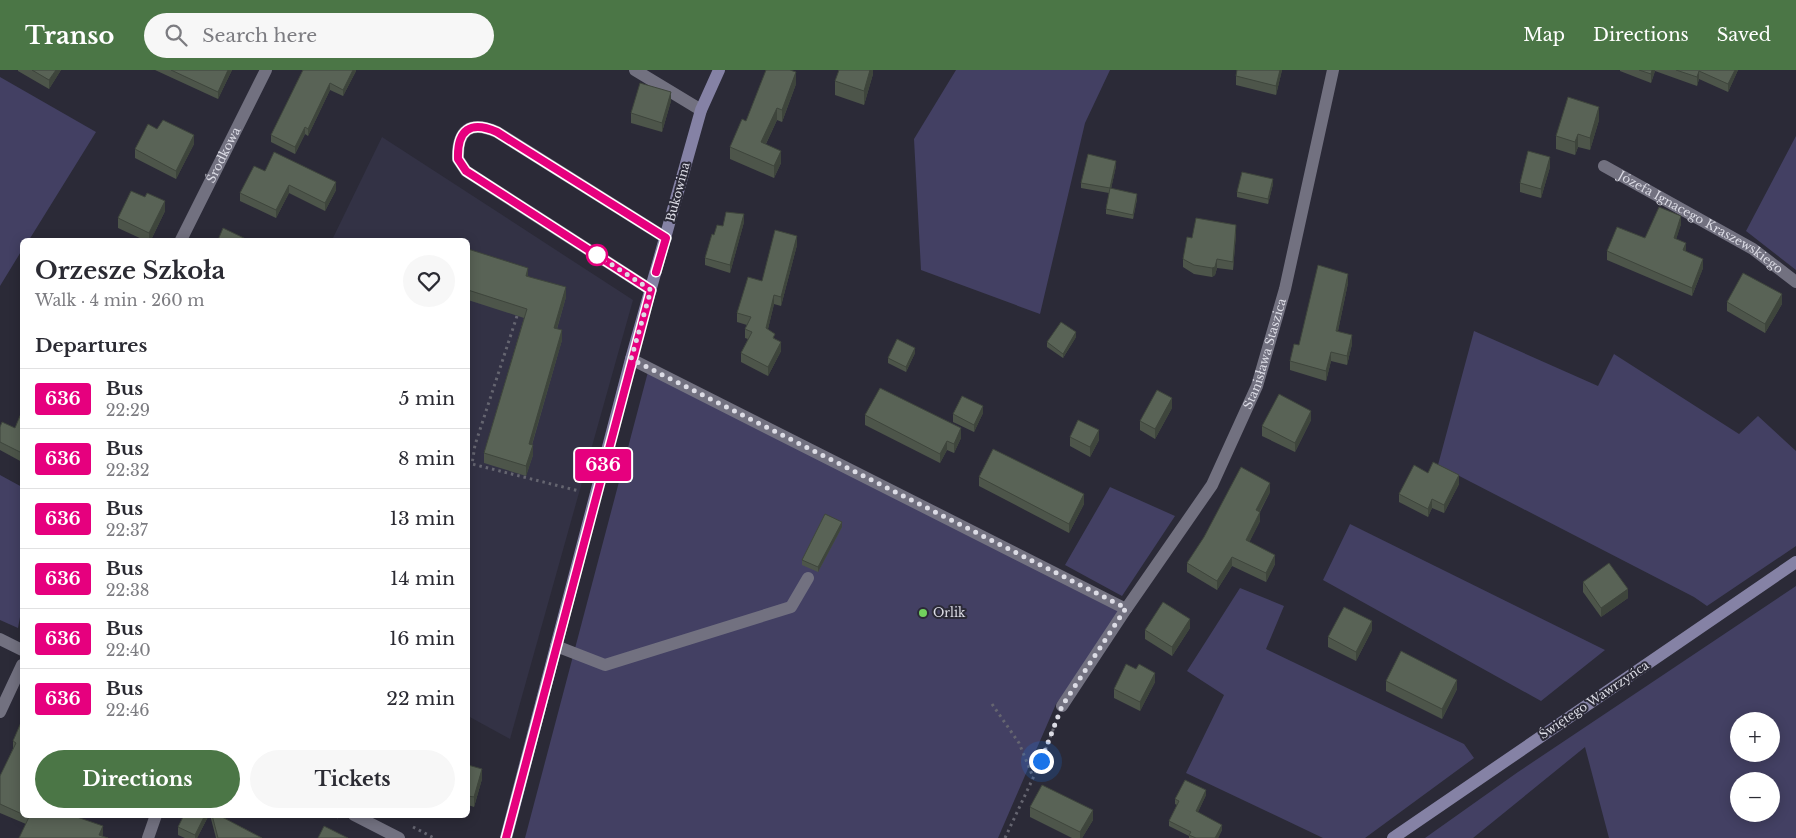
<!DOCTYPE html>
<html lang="en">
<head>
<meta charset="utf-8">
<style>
	body { margin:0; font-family:"Libre Baskerville",serif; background:#f7f7f7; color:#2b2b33; height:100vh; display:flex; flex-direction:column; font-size:19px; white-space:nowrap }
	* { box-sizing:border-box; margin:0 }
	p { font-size:16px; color:#7c7c81 }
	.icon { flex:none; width:28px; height:28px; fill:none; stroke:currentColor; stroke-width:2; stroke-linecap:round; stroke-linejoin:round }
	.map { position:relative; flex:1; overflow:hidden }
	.details { position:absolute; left:20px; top:168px; width:450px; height:580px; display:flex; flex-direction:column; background:#fff; border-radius:8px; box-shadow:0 2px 12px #0003 }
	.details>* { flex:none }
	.badge { padding:0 10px; border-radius:4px; font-size:18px; line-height:32px }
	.buttons { position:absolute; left:1730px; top:642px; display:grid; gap:10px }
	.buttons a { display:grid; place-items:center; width:50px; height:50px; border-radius:50%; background:#fff; box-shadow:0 2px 12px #0003; font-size:25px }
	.you { position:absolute; width:25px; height:25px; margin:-12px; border:4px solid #fff; border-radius:50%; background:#1a73e8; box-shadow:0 0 0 8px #1a73e833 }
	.map>.badge { position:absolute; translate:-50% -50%; box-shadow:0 0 0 2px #fff }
	h2 { padding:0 15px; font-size:19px; line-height:45px }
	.round { display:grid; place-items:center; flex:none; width:52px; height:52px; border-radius:26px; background:#f7f7f7 }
	.overview { display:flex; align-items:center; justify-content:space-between; height:85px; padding:0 15px }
	h1 { font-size:24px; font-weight:700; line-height:38px }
	.action { display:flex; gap:10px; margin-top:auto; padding:10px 15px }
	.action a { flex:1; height:58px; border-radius:30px; background:#4b7646; color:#fff; font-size:20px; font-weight:700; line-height:58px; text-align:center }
	.action a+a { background:#f7f7f7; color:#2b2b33 }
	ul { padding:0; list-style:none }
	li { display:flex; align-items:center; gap:15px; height:60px; padding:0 15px; border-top:1px solid #e1e1e2 }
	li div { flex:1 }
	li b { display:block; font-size:19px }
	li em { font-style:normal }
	li .badge { min-width:55px; font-weight:700; text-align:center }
	header { display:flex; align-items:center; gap:30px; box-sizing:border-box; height:70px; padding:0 25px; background:#4b7646; color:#fff }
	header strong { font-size:24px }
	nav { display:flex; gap:28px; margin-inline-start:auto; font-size:18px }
	.search { width:350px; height:45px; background:#f7f7f7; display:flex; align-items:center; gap:12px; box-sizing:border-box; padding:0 18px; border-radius:28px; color:#7c7c81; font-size:19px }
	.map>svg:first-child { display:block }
	.built { fill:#333245 }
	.green { fill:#434063; fill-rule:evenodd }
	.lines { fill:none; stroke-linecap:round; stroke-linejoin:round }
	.path { stroke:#656570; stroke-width:3; stroke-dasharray:2.5 4; stroke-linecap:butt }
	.lane { stroke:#727180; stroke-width:12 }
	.street { stroke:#727180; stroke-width:12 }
	.secondary { stroke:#8582a5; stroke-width:12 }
	.wall { fill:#4d554a }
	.shaded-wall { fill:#3e453c }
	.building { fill:#596356; stroke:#3e453c }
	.line-casing { stroke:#fff; stroke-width:11 }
	.line { stroke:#e6007e; stroke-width:8 }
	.walk { stroke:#dcdce5; stroke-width:5; stroke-dasharray:0 9 }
	.stop-dot { fill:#fff; stroke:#e6007e; stroke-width:2.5 }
	.poi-dot { fill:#72d25d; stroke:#2b2a37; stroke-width:2 }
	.labels { text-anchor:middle; stroke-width:4; stroke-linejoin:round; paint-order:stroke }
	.street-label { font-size:12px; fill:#dcdce5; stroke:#2b2a37 }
	.poi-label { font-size:12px; fill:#dcdce5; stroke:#2b2a37; text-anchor:start }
</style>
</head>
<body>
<header>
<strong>Transo</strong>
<div class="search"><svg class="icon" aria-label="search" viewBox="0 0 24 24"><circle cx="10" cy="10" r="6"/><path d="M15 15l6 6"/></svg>Search here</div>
<nav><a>Map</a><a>Directions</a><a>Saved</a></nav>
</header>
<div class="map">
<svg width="1796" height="768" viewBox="0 0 1796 768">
	<rect width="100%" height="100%" fill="#2b2a37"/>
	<path class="built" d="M382 67 633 230 510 669 468 646V170H332Z"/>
	<path class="green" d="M956 0H1110L1085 53 1040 244 921 200 914 69Z
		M0 7 96 62 29 170H22V180L0 216Z
		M1796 66V200L1746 161Z
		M1474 261 1598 316 1614 284 1739 364 1758 346 1796 381V476L1707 536 1694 527 1438 395Z
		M649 298 1126 539 1056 634 998 768H525Z
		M0 405 22 417V536L18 558 0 550Z
		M1110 417 1175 446 1122 526 1065 495Z
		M1350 454 1605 580 1541 631 1323 510Z
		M1796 516V768H1609L1585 677 1473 768H1425L1518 702ZM1739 651H1771V684H1739ZM1739 711H1771V744H1739Z
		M1240 518 1284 536 1266 579 1464 674 1474 688 1365 768H1323L1186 703 1224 625 1187 601Z"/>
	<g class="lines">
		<path class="path" d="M517 246 475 375 472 394 579 421
			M992 634 1019 673 1033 707
			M332 745 338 748
			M413 757 434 768
			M1005 768 1041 691 1056 652"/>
		<path class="lane" d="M651 220 466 101 458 89C457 60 470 50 497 62L666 168
			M556 576 605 595 791 537 808 508"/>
		<g class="street">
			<path d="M635 0 701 40"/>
			<path id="s1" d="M1604 96 1753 179 1796 212"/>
			<path id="s2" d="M181 170 266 0"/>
			<path d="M631 289 1126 539"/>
			<path d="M0 569 22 580"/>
			<path id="s3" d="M1062 636 1126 539 1212 415 1257 316 1285 219 1333 0"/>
			<path d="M0 642 22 595"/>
			<path d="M354 745 399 768"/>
			<path d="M148 768 156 745"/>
		</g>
		<path class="secondary" d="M506 768 631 289 701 40 719 0
			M1393 768 1796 492"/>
	</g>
	<path class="wall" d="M18 0H61L49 19 18 1Z
		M155 0H232L218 29Z
		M303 0H356V1L343 26 330 20 308 66 305 64 295 84 271 72V65Z
		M873 0V4L864 35 835 25V11Z
		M1282 0 1276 25 1236 15V6Z
		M1620 0H1738L1728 22 1699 9 1697 16 1655 1 1651 13 1620 1Z
		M796 14 782 52 777 50 766 74 781 93 774 108 730 89V77L746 51Z
		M671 31 662 62 631 53V43Z
		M1599 50 1590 80 1578 77 1575 85 1556 79V66Z
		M157 59 194 74 176 109 135 88V79Z
		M1116 96 1111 119 1137 129 1133 149 1106 144V139L1109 123 1081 118V113Z
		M1550 97 1541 128 1520 122V113Z
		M265 101 336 120 325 141 289 123 276 148 240 131V123Z
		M1273 114 1268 134 1237 127V122Z
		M145 127 165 141 151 170H144L118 158V148Z
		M744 152 730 203 705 195V188L714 165 723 156Z
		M1681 154 1676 169 1686 181 1703 198 1692 226 1607 190V181Z
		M1236 164 1233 200 1217 198 1215 205 1212 207 1194 204 1183 197V189L1192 168Z
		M797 175 781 236 774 234 768 259 775 269 781 281 768 306 741 292V283L748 269 745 268V259L747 255 737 252V243L762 211Z
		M468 179 528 206 566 227 557 259 562 270 532 375 533 385 526 406 484 393V383L524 248 468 230Z
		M1348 213 1338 261 1352 274 1347 295 1331 291 1326 311 1290 300V291L1299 275Z
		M1727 232 1782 234 1765 263 1727 241Z
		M1076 267 1063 288 1047 277V272Z
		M915 283 906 302 888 293V288Z
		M1172 338 1155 369 1140 360V351Z
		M22 341V392L0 380V357L15 358Z
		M983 343 974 362 953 352V344Z
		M865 345 961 368 954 383 947 380 940 393 865 355Z
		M1311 350 1295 382 1262 366V356Z
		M1070 367 1099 370 1090 387 1070 376Z
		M1428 403 1459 414 1444 443 1432 438 1428 447 1399 432V424Z
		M979 407 1084 434 1069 463 979 416Z
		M1270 422 1260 442V451L1249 472 1275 494 1266 512 1232 496 1217 520 1187 502V493Z
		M842 457 818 502 802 495V490Z
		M1583 512 1628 528 1601 547 1583 522Z
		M1190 558 1172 586 1145 569V560Z
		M1372 560 1356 591 1328 577V567Z
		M1386 611 1457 619 1442 649 1386 621Z
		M1155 612 1140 641 1114 628V619Z
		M22 650V745H78L77 747 103 765 102 766 26 754 0 743V706L13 679V671Z
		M468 695 482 709 474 737 468 735Z
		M1206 725 1198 742 1222 760 1218 768H1189V766L1169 756V751L1177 735 1175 734V729Z
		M1030 737 1093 750 1082 768H1072L1030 747Z
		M184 745H209L197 768H185L178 765V757Z
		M210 745H225L224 748 262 768H216Z"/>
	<path class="shaded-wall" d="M56 0H61L49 19V10Z
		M228 0H232L218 29V22Z
		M353 0H356V1L343 26V20Z
		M870 0H873V4L864 35V21Z
		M1280 0H1282L1276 25V16Z
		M1652 0H1655V1L1651 13V4Z
		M1735 0H1738L1728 22V14Z
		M1699 1V9L1697 16V7Z
		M796 2V14L782 52V40Z
		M330 13V20L308 66V59Z
		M671 22V31L662 62V53Z
		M1599 37V50L1590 80V68Z
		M777 38V50L761 84V72Z
		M305 57V64L295 84V77Z
		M1578 64V77L1575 85V72Z
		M194 65V74L176 109V101Z
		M781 81V93L774 108V96Z
		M1550 87V97L1541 128V119Z
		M1116 91V96L1110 123V118Z
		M1273 109V114L1268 134V129Z
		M336 112V120L325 141V133Z
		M289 115V123L276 148V140Z
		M1137 124V129L1133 149V145Z
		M165 131V141L151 170H149V163Z
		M744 144V152L730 203V195Z
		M1681 146V154L1674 176V168Z
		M1236 155V164L1233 200V192Z
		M797 166V175L781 236V227Z
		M1686 173V181L1683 180Z
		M1217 189V198L1215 205 1212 207V198Z
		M1703 189V198L1692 226V218Z
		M528 198V207L526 206Z
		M1348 204V213L1336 270V261Z
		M566 217V227L554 268V258Z
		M1782 224V234L1765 263V254Z
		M774 225V234L766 267V258Z
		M562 260V270L529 384V374Z
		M1076 262V267L1063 288V284Z
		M1352 265V274L1347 295V286Z
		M781 272V281L768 306V297Z
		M915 278V283L906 302V297Z
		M1331 282V291L1326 311V301Z
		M1172 328V338L1155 369V359Z
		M983 336V343L974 362V355Z
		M1311 341V350L1295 382V373Z
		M961 358V368L954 383V374Z
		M1099 360V370L1090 387V377Z
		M947 371V380L940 393V384Z
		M533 375V385L526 406V396Z
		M1459 405V414L1444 443V435Z
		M1270 413V422L1256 448V440Z
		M1084 424V434L1069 463V454Z
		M1432 429V438L1428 447V439Z
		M1260 442V451L1246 479V470Z
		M842 452V457L818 502V497Z
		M1275 485V494L1266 512V503Z
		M1232 487V496L1217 520V511Z
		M1628 519V528L1601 547V538Z
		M1190 549V558L1172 586V577Z
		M1372 551V560L1356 591V582Z
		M1155 603V612L1140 641V632Z
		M1457 610V619L1442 649V639Z
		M482 699V709L474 737V727Z
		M1206 720V725L1196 746V741Z
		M1093 740V750L1082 768H1080V762Z
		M205 745H209L197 768H195V765Z
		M1222 755V760L1218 768H1215Z
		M103 756V765L102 768 99 765Z"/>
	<path class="building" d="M32 0H56L49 10Z
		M171 0H228L218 22Z
		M303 0H353L343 20 330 13 308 59 305 57 295 77 271 65Z
		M766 0H790L796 2 782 40 777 38 761 72 781 81 774 96 730 77 742 49 746 51Z
		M839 0H870L864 21 835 11Z
		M1237 0H1280L1276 16 1236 6Z
		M1639 0H1652L1651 4Z
		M1676 0H1735L1728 14 1699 1 1697 7Z
		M640 13 671 22 662 53 631 43Z
		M1568 27 1599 37 1590 68 1578 64 1575 72 1556 66Z
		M163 50 194 65 176 101 135 79 148 54 157 59Z
		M1528 81 1550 87 1541 119 1520 113Z
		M274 82 336 112 325 133 289 115 276 140 240 123 254 96 265 101Z
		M1088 84 1116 91 1110 118 1081 113Z
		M1242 102 1273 109 1268 129 1237 122Z
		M1110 118 1137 124 1133 145 1106 139Z
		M131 121 145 127 147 123 165 131 149 163 118 148Z
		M1659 137 1681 146 1674 168 1686 173 1683 180 1703 189 1692 218 1607 181 1617 157 1645 168Z
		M726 142 744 144 730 195 705 188 712 164 714 165 717 155 723 156Z
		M1196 148 1236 155 1233 192 1217 189 1215 197 1212 198 1194 195 1183 189 1187 167 1192 168Z
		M223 158 248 170H218Z
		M775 160 797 166 781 227 774 225 766 258 775 264 773 268 781 272 768 297 741 283 752 262 745 259 751 247 737 243 748 207 762 211Z
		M468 179 528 198 526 206 566 217 554 258 562 260 529 374 533 375 526 396 484 383 527 239 468 220Z
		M1318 195 1348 204 1336 261 1352 265 1347 286 1331 282 1326 301 1290 291 1294 274 1299 275Z
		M1743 203 1782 224 1765 254 1727 232Z
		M1061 252 1076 262 1063 284 1047 272Z
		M897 269 915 278 906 297 888 288Z
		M880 318 961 358 954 374 947 371 940 384 865 345Z
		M1157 320 1172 328 1155 359 1140 351Z
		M1279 324 1311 341 1295 373 1262 356Z
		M962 326 983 336 974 355 953 344Z
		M22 341V383L0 372V357L2 352 15 358Z
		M1078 350 1099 360 1090 377 1070 367Z
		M993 379 1084 424 1069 454 979 407Z
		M1433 392 1459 405 1444 435 1432 429 1428 439 1399 424 1414 395 1428 403Z
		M1241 397 1270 413 1256 440 1260 442 1246 470 1275 485 1266 503 1232 487 1217 511 1187 493 1204 467Z
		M825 444 842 452 818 497 802 490Z
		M1609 493 1628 519 1601 538 1583 512Z
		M1163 532 1190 549 1172 577 1145 560Z
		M1344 537 1372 551 1356 582 1328 567Z
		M1401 581 1457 610 1442 639 1386 611Z
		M1126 594 1136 599 1139 594 1155 603 1140 632 1114 619Z
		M22 650V744L0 734V706L16 673 13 671Z
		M468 695 482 699 474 727 468 726Z
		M1185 710 1206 720 1196 741 1222 755 1215 768H1196L1189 765 1191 762 1169 751 1179 731 1175 729Z
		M1042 715 1093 740 1080 762 1030 737Z
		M24 745H75L74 746 103 756 99 765 108 768H19L29 747Z
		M184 745H205L195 765 178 757Z
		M212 745H223L222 747 262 768H218Z
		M324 756 348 768H318Z"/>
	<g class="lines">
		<defs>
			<path id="line" d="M506 768 651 220 466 101 458 89C457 60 470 50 497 62L666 168 656 202"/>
		</defs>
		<use href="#line" class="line-casing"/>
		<use href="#line" class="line"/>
		<path class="walk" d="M597 185 651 220 631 289 1126 538 1062 636 1041 691"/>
	</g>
	<circle class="stop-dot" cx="597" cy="185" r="10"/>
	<circle class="poi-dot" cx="923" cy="543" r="5"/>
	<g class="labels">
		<g class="street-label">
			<text dy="4" stroke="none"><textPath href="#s2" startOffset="95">Środkowa</textPath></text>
			<text transform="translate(678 122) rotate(-75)" y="4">Bukowina</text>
			<text dy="4" stroke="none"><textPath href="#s1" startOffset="112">Józefa Ignacego Kraszewskiego</textPath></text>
			<text dy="4" stroke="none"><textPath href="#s3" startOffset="409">Stanisława Staszica</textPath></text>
			<text transform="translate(1594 630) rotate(-34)" y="4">Świętego Wawrzyńca</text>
		</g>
		<g class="poi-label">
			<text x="933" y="547">Orlik</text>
		</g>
	</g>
</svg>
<div class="buttons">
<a>+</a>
<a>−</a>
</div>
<div class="you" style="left:1041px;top:691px"></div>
<b class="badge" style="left:603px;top:395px;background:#e6007e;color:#fff">636</b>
<section class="details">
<div class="overview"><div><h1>Orzesze Szkoła</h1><p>Walk · 4 min · 260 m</p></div><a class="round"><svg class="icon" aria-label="heart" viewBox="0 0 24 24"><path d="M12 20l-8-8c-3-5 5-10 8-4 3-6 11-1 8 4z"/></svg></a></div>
<h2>Departures</h2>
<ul>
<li><span class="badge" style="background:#e6007e;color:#fff">636</span><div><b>Bus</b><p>22:29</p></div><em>5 min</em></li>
<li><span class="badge" style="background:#e6007e;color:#fff">636</span><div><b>Bus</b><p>22:32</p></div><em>8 min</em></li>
<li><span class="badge" style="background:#e6007e;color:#fff">636</span><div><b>Bus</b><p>22:37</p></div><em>13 min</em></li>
<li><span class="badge" style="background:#e6007e;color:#fff">636</span><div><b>Bus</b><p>22:38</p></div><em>14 min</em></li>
<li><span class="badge" style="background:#e6007e;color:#fff">636</span><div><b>Bus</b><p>22:40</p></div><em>16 min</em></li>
<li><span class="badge" style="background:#e6007e;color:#fff">636</span><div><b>Bus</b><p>22:46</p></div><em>22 min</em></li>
</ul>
<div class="action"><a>Directions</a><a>Tickets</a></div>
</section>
</div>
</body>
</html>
